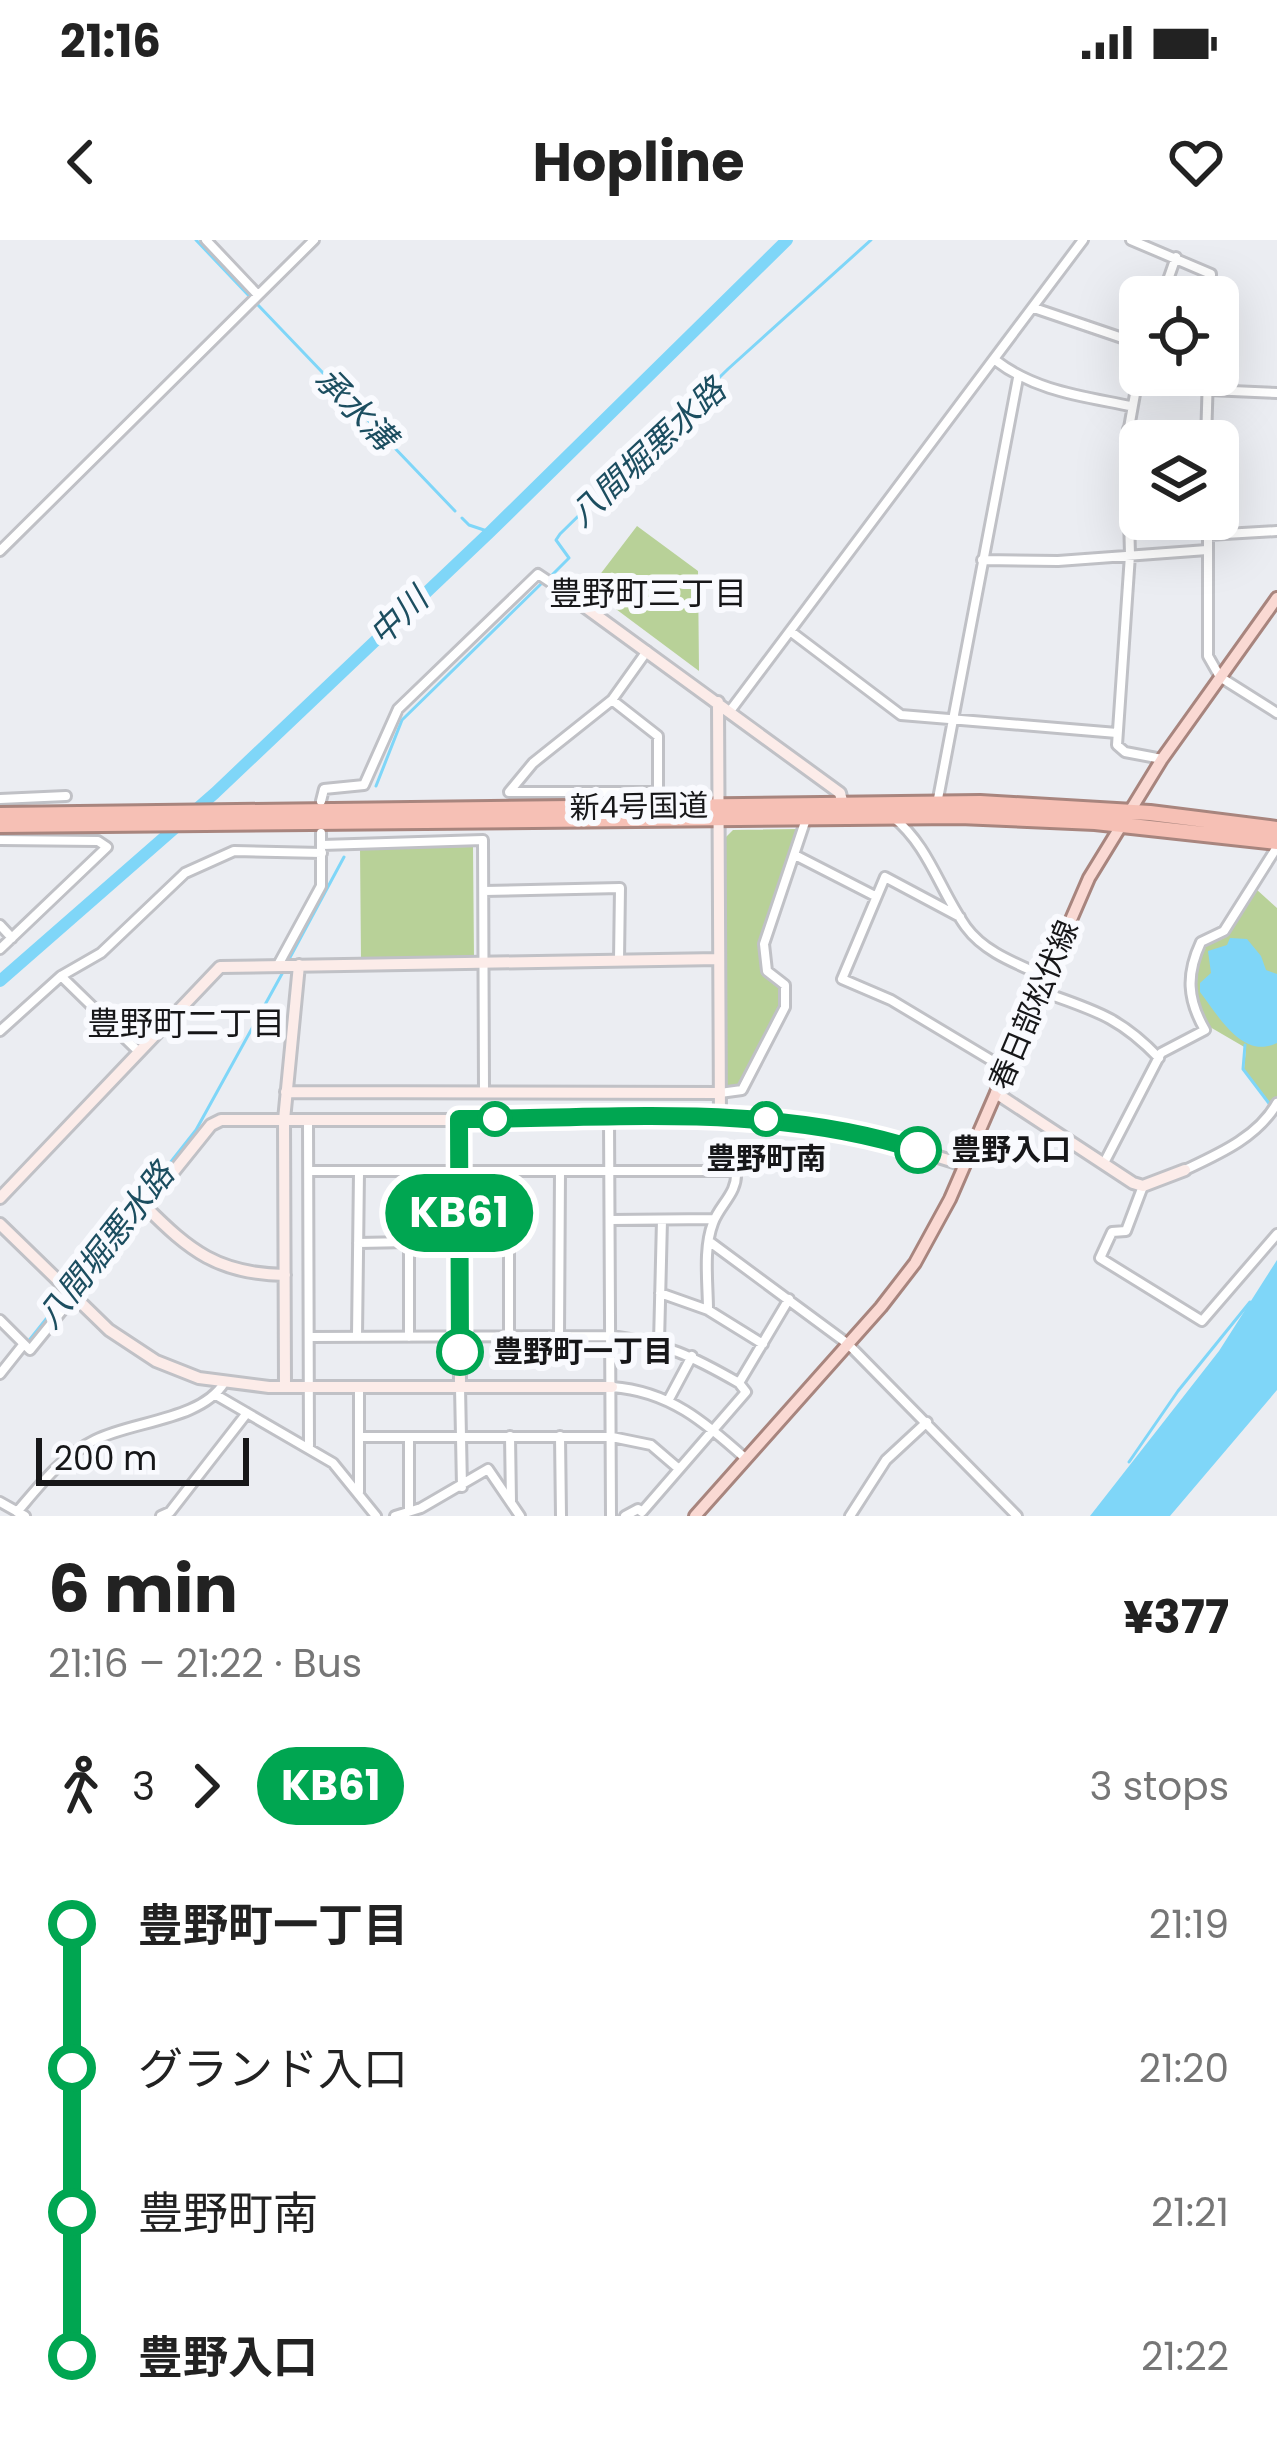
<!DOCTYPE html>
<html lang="en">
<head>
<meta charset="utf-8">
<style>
	body { margin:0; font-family:Poppins,"Noto Sans JP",sans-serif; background:#f6f6f6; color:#222; height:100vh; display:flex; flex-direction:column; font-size:45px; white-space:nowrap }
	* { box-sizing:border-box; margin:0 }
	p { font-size:39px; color:#767676 }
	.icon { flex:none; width:66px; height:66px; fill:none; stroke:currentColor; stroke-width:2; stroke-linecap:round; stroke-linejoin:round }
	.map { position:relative; height:1276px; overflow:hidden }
	.details { display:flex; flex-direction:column; background:#fff; flex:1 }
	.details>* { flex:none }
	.badge { padding:0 24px; border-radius:39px; font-size:42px; line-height:78px }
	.fabs { position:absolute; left:1119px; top:36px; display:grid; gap:24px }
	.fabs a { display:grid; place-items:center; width:120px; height:120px; border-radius:18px; background:#fff; box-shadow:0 12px 48px #0002; font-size:60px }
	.scale { position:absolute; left:36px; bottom:30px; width:213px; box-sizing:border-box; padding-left:12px; border:6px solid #171719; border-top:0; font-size:33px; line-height:42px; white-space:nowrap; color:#171719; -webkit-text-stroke:9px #f9fafe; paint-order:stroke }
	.map>.badge { position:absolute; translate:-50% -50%; box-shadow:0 0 0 6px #fff }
	.legs { display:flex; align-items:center; gap:18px; height:132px; padding:0 48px; font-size:39px }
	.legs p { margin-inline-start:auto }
	.head { display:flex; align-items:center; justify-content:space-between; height:204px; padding:0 48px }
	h1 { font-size:66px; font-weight:700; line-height:90px }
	ul { padding:0 48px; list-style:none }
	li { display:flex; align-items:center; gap:42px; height:144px; font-size:45px }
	li i { display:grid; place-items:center; width:18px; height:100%; margin:0 15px; background:currentColor }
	li i::after { content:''; width:30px; height:30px; margin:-15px; border:9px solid; border-radius:50%; background:#fff }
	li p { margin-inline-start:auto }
	li:first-child i { background:linear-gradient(#0000 50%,currentColor 0) }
	li:last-child i { background:linear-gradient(currentColor 50%,#0000 0) }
	.status { display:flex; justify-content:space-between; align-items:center; height:84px; padding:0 60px; background:#fff; direction:ltr }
	.status svg { height:33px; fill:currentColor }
	header { display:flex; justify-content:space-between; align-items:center; height:156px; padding:0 48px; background:#fff; font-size:54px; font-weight:700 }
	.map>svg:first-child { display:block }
	.green { fill:#b8d198 }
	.water { fill:#7fd6f8 }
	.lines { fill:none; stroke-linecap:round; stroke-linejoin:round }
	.stream { stroke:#7fd6f8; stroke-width:3 }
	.river { stroke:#7fd6f8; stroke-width:12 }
	.street-casing { stroke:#c0c1c6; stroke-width:14 }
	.secondary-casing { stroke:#c0c1c6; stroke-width:16 }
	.primary-casing { stroke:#a8857e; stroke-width:16 }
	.highway-casing { stroke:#a8857e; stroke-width:20 }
	.street { stroke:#fff; stroke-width:8 }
	.secondary { stroke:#fcece9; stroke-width:10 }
	.primary { stroke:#fad9d3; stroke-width:10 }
	.highway { stroke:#f6c0b5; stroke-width:14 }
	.line-1-casing { stroke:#fff; stroke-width:27 }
	.line-1 { stroke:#00a651; stroke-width:18 }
	.stop-1-dot { fill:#fff; stroke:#00a651; stroke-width:6 }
	.labels { text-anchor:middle; stroke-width:12; stroke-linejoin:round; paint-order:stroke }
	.street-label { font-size:30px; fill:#171719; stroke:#f9fafe }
	.stop-label { font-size:30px; font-weight:bold; fill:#171719; stroke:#f9fafe; text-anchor:start }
	.water-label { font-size:33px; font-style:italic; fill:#1c4e60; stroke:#f9fafe }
	.neighbourhood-label { font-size:33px; fill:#171719; stroke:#f9fafe }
</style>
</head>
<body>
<div class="status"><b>21:16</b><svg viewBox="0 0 49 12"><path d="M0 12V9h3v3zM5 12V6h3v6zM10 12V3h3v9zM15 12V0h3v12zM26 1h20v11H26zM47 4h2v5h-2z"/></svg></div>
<header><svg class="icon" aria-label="back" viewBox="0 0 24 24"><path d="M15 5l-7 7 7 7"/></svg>Hopline<svg class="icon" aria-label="heart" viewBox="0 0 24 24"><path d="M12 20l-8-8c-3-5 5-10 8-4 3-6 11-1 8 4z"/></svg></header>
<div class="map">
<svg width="1277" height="1276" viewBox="0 0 1277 1276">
	<rect width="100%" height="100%" fill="#ebedf2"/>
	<path class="green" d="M637 286 698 331 699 431 589 349Z
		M800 589 760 704 763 733 783 748 778 776 738 849 724 851 725 598 733 590Z
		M473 607 474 718 361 719 360 608Z
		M1256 649 1277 668V860L1273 867 1244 829 1246 808 1210 787 1195 756 1201 708 1224 698Z"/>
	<path class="water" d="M1230 698 1247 699 1261 716 1266 730 1277 734V803C1243 820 1219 777 1200 752V743L1211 733 1208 711 1227 705Z
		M1277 1020V1150L1170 1276H1090L1219 1111Z"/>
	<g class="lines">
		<path class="stream" d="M196 0 251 58
			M258 65 455 271
			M462 278 469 285 490 292
			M551 336 569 318 556 300 560 294 728 129 871 0
			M376 546 402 480 543 342
			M287 723 344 617
			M1245 805 1243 829 1271 866
			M72 1047 196 890 283 732
			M27 1103 66 1054
			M1129 1222 1178 1151 1250 1062"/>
		<path class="river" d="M0 741 215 553 490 292 787 0"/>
		<defs>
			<path id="street" d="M206 0 258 55
				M1131 0 1211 34 1210 57
				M1162 57 1176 17
				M1034 68 1140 104
				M995 120C1035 151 1082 156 1130 166
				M1140 126 1127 199 1130 315 1117 505 1125 512 1162 519
				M1209 150 1277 153
				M1128 189 1204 201
				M1206 201 1208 135
				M1208 279V416L1220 437 1277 473
				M1208 295 1277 291
				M0 311 314 0
				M982 320 1058 321 1207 310
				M790 391 901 475 1117 493
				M612 460 658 496V552H509L533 523Z
				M612 460 647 411
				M730 471 1083 0
				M0 559 66 556
				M321 561 324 549 364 545 398 469 538 334 559 348
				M937 564 1018 138
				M893 577C929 606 940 651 966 687 985 713 1018 724 1046 737
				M0 600 98 601 107 607 0 709
				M322 605 483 600 484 851
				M795 615 875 656
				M484 651 620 648 619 720
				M960 677 885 637 842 739 891 760 1006 829
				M0 685 12 698
				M278 725 321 646V593
				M61 736 139 812
				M1040 751C1093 770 1119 776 1159 818
				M0 791 61 736 101 713 185 633 234 611 322 613
				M720 853 742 850 785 767V745L767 731 764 704 806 579
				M308 880 309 1206
				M609 880 611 1276
				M1104 923 1161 813 1205 790C1187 759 1186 734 1201 702L1224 691 1277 607
				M1185 930C1219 914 1258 897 1277 863
				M309 931H736C738 953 720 964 713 983 703 1009 708 1043 708 1070
				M509 932V1097
				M1143 946 1126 991 1112 992 1100 1018 1202 1081 1277 994
				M610 980 714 979
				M710 1002 848 1104 1017 1276
				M358 1003 409 1002
				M660 1053 708 1070 763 1104
				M0 1080 30 1110 73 1057
				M357 1096 359 932
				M559 1096 560 932
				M309 1097 612 1096C667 1104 692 1116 739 1143
				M409 1097V933
				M659 1103 662 980
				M0 1134 23 1105
				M460 1147 462 1247
				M612 1147C669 1151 705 1182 746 1219
				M216 1155 333 1223 376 1276
				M669 1159 692 1116
				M510 1196 511 1262
				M560 1196 561 1276
				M359 1197H612L651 1205 679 1229
				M409 1197V1270
				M359 1252V1147
				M0 1262 25 1276
				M17 1272C40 1245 62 1216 95 1200 133 1181 201 1180 224 1143
				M161 1276 170 1272 247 1173
				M395 1276 421 1268 488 1229 520 1276
				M625 1276 638 1269 642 1272 746 1152 739 1143 789 1059
				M850 1276 886 1220 927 1182"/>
			<path id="secondary" d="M559 348 840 553 843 565
				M718 462 720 878
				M286 852 720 853
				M996 853 1133 943 1143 946 1185 930
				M459 879 460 1147
				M0 958 220 727 719 719
				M145 966C190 1011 218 1034 285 1035
				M0 984 109 1090 156 1121 199 1138 269 1147H612
				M73 1057 211 885 221 880H783L855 891 964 925
				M285 1147 284 880 299 725"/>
			<path id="primary" d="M695 1276 881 1067 915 1023 950 959 1089 638 1162 519 1277 358"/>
			<path id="highway" d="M0 575 980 563 1150 573 1277 589
				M0 585 960 576 1095 582 1277 602"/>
		</defs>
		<use href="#street" class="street-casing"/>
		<use href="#secondary" class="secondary-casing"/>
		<use href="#primary" class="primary-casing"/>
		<use href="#highway" class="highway-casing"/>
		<use href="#street" class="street"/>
		<use href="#secondary" class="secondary"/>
		<use href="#primary" class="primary"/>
		<use href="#highway" class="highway"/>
	</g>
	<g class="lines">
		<defs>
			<path id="line-1" d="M460 1112 459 879C612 879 770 862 918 910"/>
		</defs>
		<use href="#line-1" class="line-1-casing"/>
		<use href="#line-1" class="line-1"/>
	</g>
	<g class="stop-1-dot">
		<circle cx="495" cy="879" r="15"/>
		<circle cx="766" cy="879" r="15"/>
		<circle cx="918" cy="910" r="21"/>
		<circle cx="460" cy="1112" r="21"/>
	</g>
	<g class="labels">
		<g class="street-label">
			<text transform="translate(639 567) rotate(-1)" y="10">新4号国道</text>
			<text transform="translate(1034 765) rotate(-67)" y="10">春日部松伏線</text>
		</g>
		<g class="stop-label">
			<text x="951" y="920">豊野入口</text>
			<text x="766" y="929" text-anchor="middle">豊野町南</text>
			<text x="493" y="1122">豊野町一丁目</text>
		</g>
		<g class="water-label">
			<text transform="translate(356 168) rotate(46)" y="12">承水溝</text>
			<text transform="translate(647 212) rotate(-43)" y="12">八間堀悪水路</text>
			<text transform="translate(398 376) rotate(-44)" y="12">中川</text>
			<text transform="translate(105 1005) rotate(-52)" y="12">八間堀悪水路</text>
		</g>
		<g class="neighbourhood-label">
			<text x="648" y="365">豊野町三丁目</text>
			<text x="186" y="795">豊野町二丁目</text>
		</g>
	</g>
</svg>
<div class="fabs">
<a><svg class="icon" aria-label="locate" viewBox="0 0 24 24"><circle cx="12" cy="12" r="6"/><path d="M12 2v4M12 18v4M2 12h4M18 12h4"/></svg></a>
<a><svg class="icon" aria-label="layers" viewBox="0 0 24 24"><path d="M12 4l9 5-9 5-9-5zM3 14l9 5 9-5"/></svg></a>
</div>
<div class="scale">200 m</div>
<b class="badge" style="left:459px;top:973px;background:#00a651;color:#fff">KB61</b>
</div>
<section class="details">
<div class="head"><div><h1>6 min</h1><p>21:16 – 21:22 · Bus</p></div><b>¥377</b></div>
<div class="legs"><svg class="icon" aria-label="walk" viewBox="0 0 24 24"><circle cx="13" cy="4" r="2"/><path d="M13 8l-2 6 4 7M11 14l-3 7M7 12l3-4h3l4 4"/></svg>3<svg class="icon" aria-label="forward" viewBox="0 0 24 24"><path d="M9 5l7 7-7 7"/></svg><b class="badge" style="background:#00a651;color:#fff">KB61</b><p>3 stops</p></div>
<ul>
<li><i style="color:#00a651"></i><b>豊野町一丁目</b><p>21:19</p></li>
<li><i style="color:#00a651"></i><span>グランド入口</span><p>21:20</p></li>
<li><i style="color:#00a651"></i><span>豊野町南</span><p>21:21</p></li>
<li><i style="color:#00a651"></i><b>豊野入口</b><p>21:22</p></li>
</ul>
</section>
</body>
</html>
